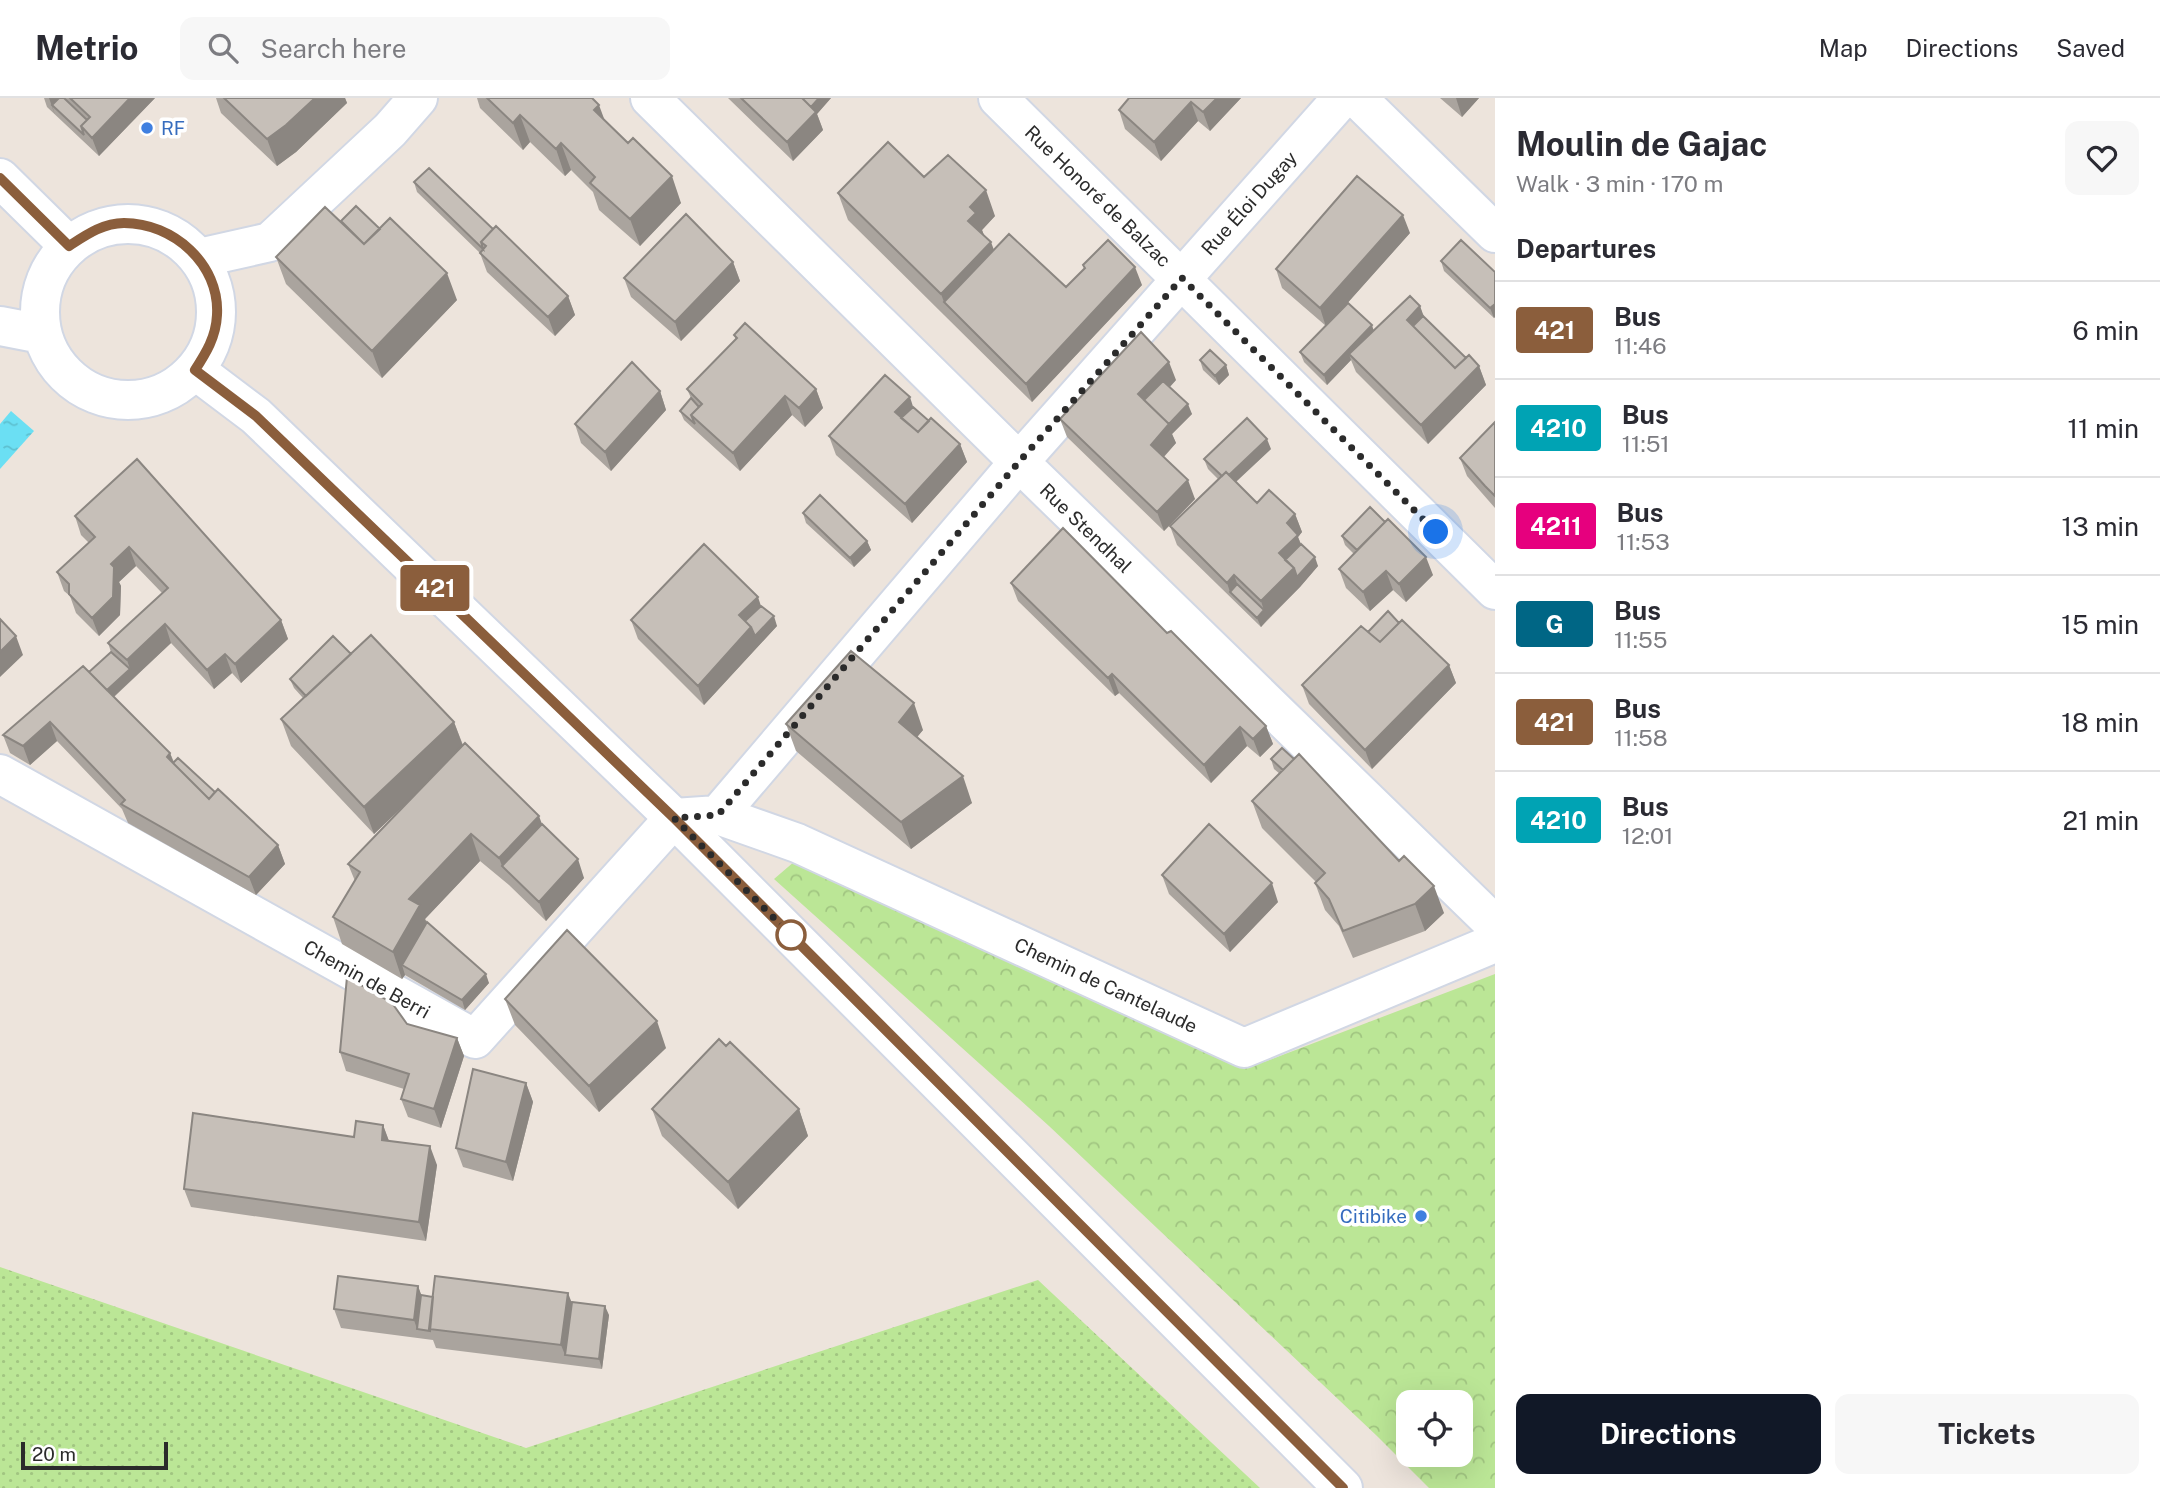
<!DOCTYPE html>
<html lang="en">
<head>
<meta charset="utf-8">
<style>
	body { margin:0; font-family:"Public Sans",sans-serif; background:#f7f7f7; color:#2b2b33; height:100vh; display:flex; flex-direction:column; font-size:26px; white-space:nowrap }
	* { box-sizing:border-box; margin:0 }
	p { font-size:23px; color:#7c7c81 }
	.icon { flex:none; width:38px; height:38px; fill:none; stroke:currentColor; stroke-width:2; stroke-linecap:round; stroke-linejoin:round }
	.map { position:relative; flex:1; overflow:hidden }
	.panel { display:flex; flex-direction:column; background:#fff; width:665px }
	.panel>* { flex:none }
	.badge { padding:0 14px; border-radius:5px; font-size:24px; line-height:46px }
	.fabs { position:absolute; left:1396px; top:1292px; display:grid; gap:14px }
	.fabs a { display:grid; place-items:center; width:77px; height:77px; border-radius:14px; background:#fff; box-shadow:0 7px 28px #0002; font-size:35px }
	.scale { position:absolute; left:21px; bottom:18px; width:147px; box-sizing:border-box; padding-left:7px; border:4px solid #2b2b2b; border-top:0; font-size:19px; line-height:24px; white-space:nowrap; color:#2b2b2b; -webkit-text-stroke:5px #fff; paint-order:stroke }
	.you { position:absolute; width:35px; height:35px; margin:-18px; border:5px solid #fff; border-radius:50%; background:#1a73e8; box-shadow:0 0 0 10px #1a73e833 }
	.map>.badge { position:absolute; translate:-50% -50%; box-shadow:0 0 0 4px #fff }
	h2 { padding:0 21px; font-size:26px; line-height:63px }
	.round { display:grid; place-items:center; flex:none; width:74px; height:74px; border-radius:14px; background:#f7f7f7 }
	.overview { display:flex; align-items:center; justify-content:space-between; height:119px; padding:0 21px }
	h1 { font-size:33px; font-weight:700; line-height:52px }
	.action { display:flex; gap:14px; margin-top:auto; padding:14px 21px }
	.action a { flex:1; height:80px; border-radius:14px; background:#111827; color:#fff; font-size:28px; font-weight:700; line-height:80px; text-align:center }
	.action a+a { background:#f7f7f7; color:#2b2b33 }
	ul { padding:0; list-style:none }
	li { display:flex; align-items:center; gap:21px; height:98px; padding:0 21px; border-top:2px solid #e1e1e2 }
	li div { flex:1 }
	li b { display:block; font-size:26px }
	li em { font-style:normal }
	li .badge { min-width:77px; font-weight:700; text-align:center }
	header { display:flex; align-items:center; gap:42px; box-sizing:border-box; height:98px; padding:0 35px; background:#fff; border-bottom:2px solid #e1e1e2 }
	header strong { font-size:33px }
	nav { display:flex; gap:38px; margin-inline-start:auto; font-size:24px }
	.search { width:490px; height:63px; background:#f7f7f7; display:flex; align-items:center; gap:18px; box-sizing:border-box; padding:0 24px; border-radius:14px; color:#7c7c81; font-size:26px }
	main { display:flex; flex:1; min-height:0 }
	.map>svg:first-child { display:block }
	.grass { fill:url(#grass-dots) }
	.park { fill:url(#park-crowns); fill-rule:evenodd }
	.water { fill:url(#water-ripples) }
	.lines { fill:none; stroke-linecap:round; stroke-linejoin:round }
	.street-casing { stroke:#d1d7e4; stroke-width:42 }
	.secondary-casing { stroke:#d1d7e4; stroke-width:42 }
	.street { stroke:#fff; stroke-width:38 }
	.secondary { stroke:#fff; stroke-width:38 }
	.wall { fill:#aaa49e }
	.shaded-wall { fill:#8b8681 }
	.building { fill:#c6bfb8; stroke:#8b8681; stroke-width:2 }
	.line-casing { stroke:#fff; stroke-width:16 }
	.line { stroke:#8b5e3c; stroke-width:10 }
	.walk { stroke:#2b2b2b; stroke-width:7; stroke-dasharray:0 12.6 }
	.shop-dot { fill:#3f7fe0; stroke:#fff; stroke-width:2.5 }
	.stop-dot { fill:#fff; stroke:#8b5e3c; stroke-width:3.5 }
	.labels { text-anchor:middle; stroke-width:7; stroke-linejoin:round; paint-order:stroke }
	.shop-label { font-size:19px; fill:#366cbe; stroke:#fff; text-anchor:start }
	.street-label { font-size:19px; fill:#2b2b2b; stroke:#fff }
</style>
</head>
<body>
<header>
<strong>Metrio</strong>
<div class="search"><svg class="icon" aria-label="search" viewBox="0 0 24 24"><circle cx="10" cy="10" r="6"/><path d="M15 15l6 6"/></svg>Search here</div>
<nav><a>Map</a><a>Directions</a><a>Saved</a></nav>
</header>
<main>
<div class="map">
<svg width="1495" height="1390" viewBox="0 0 1495 1390">
	<defs>
		<pattern id="grass-dots" width="8" height="8" patternUnits="userSpaceOnUse" patternTransform="scale(1.75)"><rect width="8" height="8" fill="#bbe696"/><path d="M2 2h.1M6 6h.1" fill="none" stroke="#a1c581" stroke-width="1.8" stroke-linecap="round"/></pattern>
		<pattern id="park-crowns" width="20" height="18" patternUnits="userSpaceOnUse" patternTransform="scale(1.75)"><rect width="20" height="18" fill="#bbe696"/><path d="M2 6a3 3 0 1 1 6 0M12 15a3 3 0 1 1 6 0" fill="none" stroke="#a1c581"/></pattern>
		<pattern id="water-ripples" width="26" height="14" patternUnits="userSpaceOnUse" patternTransform="scale(1.75)"><rect width="26" height="14" fill="#6bdff3"/><path d="M2 4q2-2 4 0t4 0M15 11q2-2 4 0t4 0" fill="none" stroke="#5dc0d0"/></pattern>
	</defs>
	<rect width="100%" height="100%" fill="#ede4dc"/>
	<path class="grass" d="M0 1169 526 1350 1038 1182 1260 1390H0Z"/>
	<path class="park" d="M795 763 1264 964 1495 876V1390H1429L1377 1338 1049 1028 774 781ZM1409 1304H1461V1356H1409Z"/>
	<path class="water" d="M11 313 34 333 0 371V326Z"/>
	<g class="lines">
		<defs>
			<path id="street" d="M650 0 1019 364 1495 827
				M998 0 1495 492
				M1357 0 1495 135
				M199 160 270 144 390 32 418 0
				M0 676 475 941 674 720 718 717 1019 364 1342 0
				M718 717 797 745 1244 950 1495 845"/>
			<path id="secondary" d="M0 80 69 148
				M40 214a88 88 0 1 1 176 0a88 88 0 1 1-176 0Z
				M0 228 42 236
				M195 272 256 318 674 720 1343 1390"/>
		</defs>
		<use href="#street" class="street-casing"/>
		<use href="#secondary" class="secondary-casing"/>
		<use href="#street" class="street"/>
		<use href="#secondary" class="secondary"/>
	</g>
	<path class="wall" d="M44 0H155L99 58 47 9Z
		M216 0H345L347 5 296 54 277 68 221 15Z
		M477 0H592L604 22 681 105 640 148 599 112 593 94 571 72 565 78 530 44 523 52 480 10Z
		M728 0H831L817 16 823 32 793 63Z
		M1129 0H1241L1210 33 1198 23 1161 63 1125 31 1119 12Z
		M1440 0H1479L1462 19Z
		M924 79 995 118 982 132 984 138 994 152 1066 189 1084 171 1083 167 1142 187 1032 304 848 122 838 95Z
		M414 84 493 131 568 198 575 217 555 238 487 174 480 155 417 94Z
		M341 123 457 202 382 280 286 186 276 159Z
		M1410 135 1344 209 1374 232 1420 208 1423 218 1466 260 1479 268 1486 287 1428 346 1356 274 1351 262 1327 287 1304 264 1300 254 1326 228 1282 190 1276 171Z
		M1441 163 1495 174V219L1494 220 1444 173Z
		M733 164 740 183 681 243 631 199 624 180Z
		M734 237 816 291 823 310 805 329 792 317 740 373 684 322 680 313 691 300 687 291 736 242Z
		M1200 262 1226 267 1229 277 1219 287 1203 272Z
		M1176 282 1170 289 1192 316 1172 336 1176 345 1164 359 1195 401 1164 433 1067 339 1060 321Z
		M660 293 666 312 611 373 581 345 575 326Z
		M913 309 929 323 960 346 967 364 912 425 836 357 829 338Z
		M1495 324V410L1467 378 1460 360Z
		M1271 351 1236 384 1257 405 1295 416 1302 434 1298 439 1301 446 1318 468 1300 489 1261 529 1177 447 1170 428 1218 381 1208 371 1204 361Z
		M803 415 867 443 871 452 854 469 806 425Z
		M75 418 281 522 288 541 241 585 232 575 214 591 171 545 114 599 170 655 174 664 215 694 278 747 285 766 256 797 128 725 122 711 57 643 30 667 10 655 3 637 89 574 111 554 108 545 162 495 136 468 119 484 121 488 120 517 99 538 76 515 70 498 64 493 57 474 89 445 81 437Z
		M1342 438 1433 477 1406 504 1393 492 1370 513 1346 490 1339 471 1354 456 1345 447Z
		M1011 485 1167 535 1266 628 1273 646 1260 659 1247 648 1211 685 1119 595 1115 598 1018 503Z
		M761 508 777 528 704 607 638 541 631 522Z
		M1399 525 1449 567 1456 585 1372 671 1309 606 1302 587 1368 534Z
		M351 556 454 624 463 647 542 726 584 780 546 823 509 787 480 763 425 821 427 824 489 885 465 912 405 877 402 881 342 846 333 819 355 783 348 766 405 706 374 736 291 648 281 621 303 600 294 590 290 581Z
		M786 626 923 632 917 639 972 705 911 751 796 653Z
		M1271 661 1444 815 1425 833 1353 860 1339 828 1325 812 1315 785 1316 784 1262 730 1252 703 1280 676 1274 671Z
		M1162 777 1278 804 1230 854 1169 796Z
		M505 901 666 950 599 1014 515 927Z
		M407 926 457 940 464 958 441 1030 408 1019 401 1001 404 991 346 973 340 954Z
		M726 948 799 1011 808 1038 738 1111 662 1038 652 1011Z
		M526 985 533 1004 513 1083 463 1069 456 1050Z
		M383 1027 389 1043 437 1067 426 1143 191 1109 184 1091 354 1039Z
		M418 1188 421 1197 433 1199 572 1204 609 1217 602 1271 436 1250 433 1242 341 1230 334 1211Z"/>
	<path class="shaded-wall" d="M49 0H63L52 7 55 17Z
		M130 0H155L99 58 92 40Z
		M315 0H345L347 5 296 54 277 68 267 41Z
		M819 0H831L817 16 823 32 793 63 787 44 808 12Z
		M1217 0H1241L1210 33 1203 14Z
		M1456 0H1479L1462 19Z
		M1191 4 1198 23 1161 63 1154 44Z
		M599 7 609 34 594 12Z
		M520 17 530 44 523 52 513 25Z
		M561 45 571 72 565 78 556 51Z
		M672 78 681 105 640 148 630 121Z
		M986 92 995 118 982 132 986 142 968 123 970 109Z
		M1403 117 1410 135 1326 229 1320 210Z
		M991 144 1001 171 944 204 941 196Z
		M733 164 740 183 681 243 675 224Z
		M1135 169 1142 187 1032 304 1026 286Z
		M447 175 457 202 382 280 372 253Z
		M568 198 575 217 555 238 548 219Z
		M1495 206V219L1494 220 1490 210Z
		M1420 208 1427 227 1417 237 1407 222Z
		M1372 227 1375 237 1349 256 1351 262 1327 287 1324 277Z
		M1169 264 1176 282 1148 312 1138 296Z
		M1226 267 1229 277 1219 287 1215 278Z
		M1479 268 1486 287 1428 346 1421 327Z
		M816 291 823 310 805 329 799 310Z
		M660 293 666 312 611 373 605 354Z
		M785 298 792 317 740 373 733 355Z
		M910 299 916 318 905 329 895 314Z
		M1188 306 1192 316 1172 336 1176 345 1158 365 1151 347Z
		M1267 341 1271 351 1228 391 1225 382Z
		M960 346 967 364 912 425 905 406Z
		M1188 382 1195 401 1164 433 1157 414Z
		M1295 416 1302 434 1298 439 1304 455 1289 471 1279 455 1287 425Z
		M867 443 871 452 854 469 850 460Z
		M129 449 136 468 119 484 121 488 120 517 99 538 92 520 111 466Z
		M1315 459 1318 468 1300 489 1267 522 1261 503 1294 470Z
		M1426 459 1433 477 1406 504 1399 486Z
		M1386 473 1393 492 1370 513 1363 494Z
		M1234 477 1241 496 1230 494 1233 503 1227 485Z
		M758 499 764 517 774 518 777 528 704 607 698 588 739 517Z
		M1264 512 1267 522 1261 529 1257 520Z
		M281 522 288 541 241 585 235 566Z
		M165 526 171 545 107 605 104 595 130 571 127 562Z
		M16 538 23 557 0 579V554Z
		M225 556 232 575 214 591 207 572Z
		M1449 567 1456 585 1372 671 1365 652Z
		M1112 576 1119 595 1115 598 1108 580Z
		M914 605 923 632 908 650 899 624Z
		M50 624 57 643 30 667 23 648Z
		M454 624 464 651 374 736 364 709Z
		M1266 628 1273 646 1260 659 1253 641Z
		M1240 629 1247 648 1211 685 1204 667Z
		M170 655 177 674 167 659Z
		M963 678 972 705 911 751 901 724Z
		M539 718 549 745 502 768 499 760Z
		M471 736 480 763 425 821 430 834 402 867 405 877 402 881 393 854 409 801Z
		M278 747 285 766 256 797 249 779Z
		M578 761 584 780 546 823 539 804Z
		M1272 785 1278 804 1230 854 1224 836Z
		M1434 788 1444 815 1425 833 1415 806Z
		M486 876 489 885 465 912 462 902Z
		M657 923 666 950 599 1014 589 988Z
		M457 940 464 958 441 1030 434 1011Z
		M526 985 533 1004 513 1083 506 1064Z
		M799 1011 808 1038 738 1111 728 1084Z
		M383 1027 390 1046 382 1042Z
		M430 1048 437 1067 426 1143 419 1124Z
		M418 1188 425 1207 417 1231 414 1222Z
		M568 1195 575 1213 565 1257 561 1247Z
		M605 1208 609 1217 602 1271 599 1261Z"/>
	<path class="building" d="M59 0H64L87 22 81 28 84 37 52 7Z
		M70 0H130L92 40 81 28 90 19Z
		M224 0H315L286 27 267 41Z
		M487 0H592L599 7 594 12 628 45 633 40 672 78 630 121 590 85 595 79 561 45 556 51 520 17 513 25Z
		M741 0H802L816 14 787 44Z
		M802 0H819L811 9Z
		M1129 0H1217L1203 14 1191 4 1154 44 1119 12Z
		M888 44 924 79 948 57 986 92 970 109 976 115 968 123 991 144 941 196 838 95Z
		M429 70 493 131 481 144 483 151 414 84Z
		M1357 78 1403 117 1320 210 1276 171Z
		M356 108 380 131 364 146 341 123Z
		M325 109 364 146 390 120 447 175 372 253 276 159Z
		M686 116 733 164 675 224 624 180Z
		M496 128 568 198 548 219 480 155 486 148 481 144Z
		M1009 136 1066 189 1085 170 1083 167 1108 142 1135 169 1026 286 944 204Z
		M1461 142 1495 174V206L1490 210 1441 163Z
		M1410 198 1420 208 1407 222 1455 270 1469 257 1479 268 1421 327 1349 256Z
		M1348 205 1372 227 1324 277 1300 254Z
		M1423 218 1466 260 1455 270 1413 228Z
		M745 225 816 291 799 310 785 298 733 355 691 317 702 306 687 291 737 240 734 237Z
		M1141 234 1169 264 1138 296 1169 326 1151 347 1188 382 1157 414 1060 321Z
		M1210 252 1226 267 1215 278 1200 262Z
		M632 264 660 293 605 354 575 326Z
		M885 277 910 299 895 314 918 334 931 320 960 346 905 406 829 338Z
		M1163 283 1188 306 1169 326 1144 302Z
		M691 300 699 309 691 317 695 326 680 313Z
		M913 309 929 323 918 334 901 320Z
		M1247 320 1267 341 1229 377 1226 374 1222 378 1204 361Z
		M1495 324V398L1485 388 1460 360Z
		M137 361 281 522 235 566 225 556 207 572 165 526 127 562 108 545 168 490 129 449 111 466 114 469 113 499 92 520 69 496V486L57 474 95 439 75 418Z
		M1226 374 1257 405 1269 392 1295 416 1287 425 1298 437 1279 455 1294 470 1261 503 1234 477 1227 485 1170 428Z
		M820 397 867 443 850 460 803 415Z
		M1370 409 1385 424 1357 452 1342 438Z
		M1388 421 1426 459 1399 486 1386 473 1363 494 1339 471Z
		M1063 430 1167 535 1171 533 1266 628 1253 641 1240 629 1204 667 1112 576 1108 580 1011 485Z
		M704 446 758 499 739 517 751 529 698 588 631 522Z
		M1301 446 1315 459 1297 479 1294 470 1285 462Z
		M1237 486 1264 512 1257 520 1230 494Z
		M761 508 774 518 755 538 751 529 745 523Z
		M1388 513 1399 525 1380 544 1368 534Z
		M0 521 16 538 0 554Z
		M1402 522 1449 567 1365 652 1302 587 1361 528 1380 544Z
		M371 537 454 624 364 709 281 621Z
		M333 538 351 556 306 598 290 581Z
		M851 553 914 605 899 624 963 678 901 724 786 626Z
		M111 554 130 571 107 592 89 574Z
		M83 568 170 655 167 659 209 701 218 691 278 747 249 779 121 706 125 702 50 624 23 648 3 637Z
		M465 645 539 718 499 760 471 736 409 801 420 807 393 854 333 819 360 774 348 766Z
		M1282 650 1294 661 1283 672 1271 661Z
		M1299 656 1399 763 1404 758 1434 788 1415 806 1343 833 1329 801 1315 785 1325 775 1252 703Z
		M178 660 215 694 209 701 173 665Z
		M542 726 578 761 539 804 502 768Z
		M1209 726 1272 785 1224 836 1162 777Z
		M427 824 486 876 462 902 402 867Z
		M567 832 657 923 589 988 505 901Z
		M347 879 392 905 407 926 457 940 434 1011 401 1001 409 976 340 954Z
		M719 941 726 948 730 944 799 1011 728 1084 652 1011Z
		M473 971 526 985 506 1064 456 1050Z
		M193 1015 354 1039 356 1023 383 1027 382 1042 430 1048 419 1124 184 1091Z
		M338 1178 418 1188 414 1222 334 1211Z
		M435 1178 568 1195 561 1247 429 1231Z
		M421 1197 433 1199 430 1233 417 1231Z
		M572 1204 605 1208 599 1261 565 1257Z"/>
	<g class="lines">
		<defs>
			<path id="line" d="M0 80 69 148C86 137 103 125 124 125 173 125 220 166 217 217 216 239 206 255 195 272L256 318 674 720 1343 1390"/>
		</defs>
		<use href="#line" class="line-casing"/>
		<use href="#line" class="line"/>
		<path class="walk" d="M791 837 674 720 718 717 1018 365 1182 180 1436 434"/>
	</g>
	<g class="shop-dot">
		<circle cx="147" cy="30" r="7"/>
		<circle cx="1421" cy="1118" r="7"/>
	</g>
	<circle class="stop-dot" cx="791" cy="837" r="14"/>
	<g class="labels">
		<g class="shop-label">
			<text x="161" y="37">RF</text>
			<text x="1407" y="1125" text-anchor="end">Citibike</text>
		</g>
		<g class="street-label">
			<text transform="translate(1098 98) rotate(44)" y="7">Rue Honoré de Balzac</text>
			<text transform="translate(1249 105) rotate(-48)" y="7">Rue Éloi Dugay</text>
			<text transform="translate(1086 430) rotate(44)" y="7">Rue Stendhal</text>
			<text transform="translate(367 881) rotate(29)" y="7">Chemin de Berri</text>
			<text transform="translate(1106 887) rotate(25)" y="7">Chemin de Cantelaude</text>
		</g>
	</g>
</svg>
<div class="fabs">
<a><svg class="icon" aria-label="locate" viewBox="0 0 24 24"><circle cx="12" cy="12" r="6"/><path d="M12 2v4M12 18v4M2 12h4M18 12h4"/></svg></a>
</div>
<div class="scale">20 m</div>
<div class="you" style="left:1436px;top:434px"></div>
<b class="badge" style="left:435px;top:490px;background:#8b5e3c;color:#fff">421</b>
</div>
<section class="panel">
<div class="overview"><div><h1>Moulin de Gajac</h1><p>Walk · 3 min · 170 m</p></div><a class="round"><svg class="icon" aria-label="heart" viewBox="0 0 24 24"><path d="M12 20l-8-8c-3-5 5-10 8-4 3-6 11-1 8 4z"/></svg></a></div>
<h2>Departures</h2>
<ul>
<li><span class="badge" style="background:#8b5e3c;color:#fff">421</span><div><b>Bus</b><p>11:46</p></div><em>6 min</em></li>
<li><span class="badge" style="background:#00a3b4;color:#fff">4210</span><div><b>Bus</b><p>11:51</p></div><em>11 min</em></li>
<li><span class="badge" style="background:#e6007e;color:#fff">4211</span><div><b>Bus</b><p>11:53</p></div><em>13 min</em></li>
<li><span class="badge" style="background:#006685;color:#fff">G</span><div><b>Bus</b><p>11:55</p></div><em>15 min</em></li>
<li><span class="badge" style="background:#8b5e3c;color:#fff">421</span><div><b>Bus</b><p>11:58</p></div><em>18 min</em></li>
<li><span class="badge" style="background:#00a3b4;color:#fff">4210</span><div><b>Bus</b><p>12:01</p></div><em>21 min</em></li>
</ul>
<div class="action"><a>Directions</a><a>Tickets</a></div>
</section>
</main>
</body>
</html>
